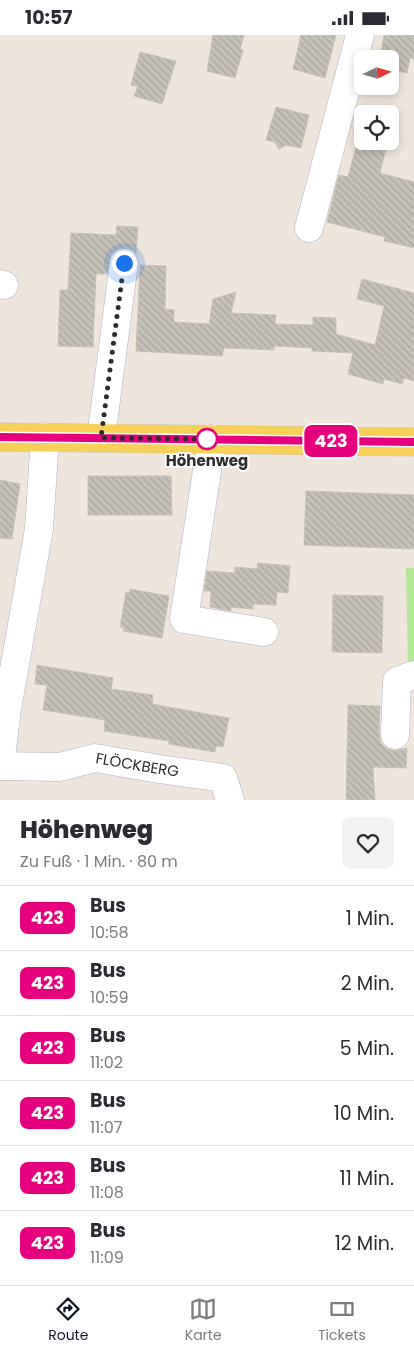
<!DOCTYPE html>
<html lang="de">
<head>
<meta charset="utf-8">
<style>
	body { margin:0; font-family:Poppins,sans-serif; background:#f2f2f3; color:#2b2b33; height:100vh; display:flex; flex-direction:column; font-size:19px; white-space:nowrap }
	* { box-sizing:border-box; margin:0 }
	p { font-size:16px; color:#7c7c81 }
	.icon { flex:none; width:28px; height:28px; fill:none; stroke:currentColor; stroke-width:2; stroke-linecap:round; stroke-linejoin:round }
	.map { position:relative; height:765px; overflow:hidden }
	.panel { display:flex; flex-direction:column; background:#fff; flex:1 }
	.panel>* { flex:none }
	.badge { padding:0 10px; border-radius:8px; font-size:18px; line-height:32px }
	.needle { width:32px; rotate:85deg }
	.tools { position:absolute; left:354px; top:15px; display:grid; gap:10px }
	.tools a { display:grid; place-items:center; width:45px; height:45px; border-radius:8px; background:#fff; box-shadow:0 2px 8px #0003; font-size:25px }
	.you { position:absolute; width:25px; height:25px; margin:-12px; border:4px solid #fff; border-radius:50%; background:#1a73e8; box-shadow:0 0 0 8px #1a73e833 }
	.map>.badge { position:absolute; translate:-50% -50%; box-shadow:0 0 0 2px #fff }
	.round { display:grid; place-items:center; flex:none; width:52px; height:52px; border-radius:8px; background:#f2f2f3 }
	.headline { display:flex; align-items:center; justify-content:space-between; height:85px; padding:0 20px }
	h1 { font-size:24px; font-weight:800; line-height:38px }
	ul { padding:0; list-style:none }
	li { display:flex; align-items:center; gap:15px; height:65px; padding:0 20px; border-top:1px solid #e1e1e2 }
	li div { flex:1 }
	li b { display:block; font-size:19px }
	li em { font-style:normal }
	li .badge { min-width:55px; font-weight:700; text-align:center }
	.status { display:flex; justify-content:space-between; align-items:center; height:35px; padding:0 25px; background:#fff; direction:ltr }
	.status svg { height:14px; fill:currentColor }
	.menu { display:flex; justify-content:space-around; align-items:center; height:70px; border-top:1px solid #e1e1e2; background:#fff; font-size:14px; color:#7c7c81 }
	.menu a { display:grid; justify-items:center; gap:2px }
	.menu .selected { color:#111827 }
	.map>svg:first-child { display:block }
	.park { fill:#b4e896 }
	.building { fill:url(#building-back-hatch); stroke:#cac2b6 }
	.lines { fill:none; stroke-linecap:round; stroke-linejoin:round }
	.minor-casing { stroke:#b1b4c0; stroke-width:29 }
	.major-casing { stroke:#c8c8c8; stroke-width:29 }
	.minor { stroke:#fff; stroke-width:28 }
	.major { stroke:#f9d057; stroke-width:28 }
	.line-casing { stroke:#fff; stroke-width:11 }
	.line { stroke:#e6007e; stroke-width:8 }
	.walk { stroke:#2c2c2c; stroke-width:5; stroke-dasharray:0 9 }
	.stop-dot { fill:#fff; stroke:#e6007e; stroke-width:2.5 }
	.labels { text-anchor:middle; stroke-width:4; stroke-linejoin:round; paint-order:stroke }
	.stop-label { font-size:15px; font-weight:bold; fill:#2c2c2c; stroke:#fff }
	.street-label { font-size:15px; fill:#2c2c2c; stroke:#fff }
</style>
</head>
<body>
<div class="status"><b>10:57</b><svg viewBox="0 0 49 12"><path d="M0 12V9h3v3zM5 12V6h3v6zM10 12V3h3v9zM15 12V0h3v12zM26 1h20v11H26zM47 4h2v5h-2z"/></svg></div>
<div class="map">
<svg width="414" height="765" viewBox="0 0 414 765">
	<defs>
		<pattern id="building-back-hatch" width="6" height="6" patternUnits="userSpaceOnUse" patternTransform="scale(1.25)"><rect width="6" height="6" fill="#c6c1b8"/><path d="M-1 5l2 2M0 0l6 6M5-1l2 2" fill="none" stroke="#aaa69e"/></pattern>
	</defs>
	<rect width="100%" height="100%" fill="#eee6dd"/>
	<path class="park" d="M406 533H414V636H408Z"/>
	<path class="building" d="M213 0H244L240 14 243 15 235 43 207 36Z
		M301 0H336L325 43 293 34Z
		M384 0H414V24L410 23 407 38 390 34V24H380Z
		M140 17 176 26 162 69 134 61 138 51 131 50Z
		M276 72 309 80 301 113 286 110 279 114 275 107 266 105Z
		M362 89V106H388L380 138 414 147V213L384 206 385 202 327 187 339 140 348 142Z
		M117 191 138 192 136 219 133 215 127 213 118 214 111 219 107 239H96L93 312 58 311 60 255H68L71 198 116 200Z
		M140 230 166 231 165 274 174 275V287L209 289 213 264 236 257 231 278 276 280 275 289 313 290V282L336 283V299L375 310 384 271 357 264 362 244 414 258V346L404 343 402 349 384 344 383 349 348 339 353 318 312 316V313L274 311V315L224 313 222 321 136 316Z
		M88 441H171L172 480H88Z
		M0 445 20 449 12 504 0 503Z
		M306 456 414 460V514L304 510Z
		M258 528 290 531 288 558 277 557 276 570 253 569V574L231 572V576L210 572 211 556H204L207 536 235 538V532L257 534Z
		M130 554 169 561 162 603 123 596 124 593 120 592 126 557 130 558Z
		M333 560 383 561 382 618 332 617Z
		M37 630 113 643 111 654 153 660 152 669 229 683 223 712 216 711 215 717 169 709V706L104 696 105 685 43 675 47 650 35 649Z
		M348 670 380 671 379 699 381 708 386 713 394 716 407 713 406 733 373 732 375 765H346Z"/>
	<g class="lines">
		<defs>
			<g id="minor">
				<path d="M309 193 360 0"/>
				<path d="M0 249 4 250"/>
				<path d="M101 403 124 228"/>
				<path d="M212 404 184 584 264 597"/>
				<path d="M395 700 397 646 414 640"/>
				<path d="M0 730 7 674 39 494 45 402"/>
				<path id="s1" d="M0 731 60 732 95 723 159 734 223 743 230 765"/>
			</g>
			<path id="major" d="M0 402 414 407"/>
		</defs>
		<use href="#minor" class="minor-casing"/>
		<use href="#major" class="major-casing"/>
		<use href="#minor" class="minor"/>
		<use href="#major" class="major"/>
	</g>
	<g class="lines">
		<defs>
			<path id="line" d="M0 402 414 407"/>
		</defs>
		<use href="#line" class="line-casing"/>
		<use href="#line" class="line"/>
		<path class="walk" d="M124 228 101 403 207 404"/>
	</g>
	<circle class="stop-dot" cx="207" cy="404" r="10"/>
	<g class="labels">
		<g class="stop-label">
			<text x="207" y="431">Höhenweg</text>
		</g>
		<g class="street-label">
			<text dy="5" stroke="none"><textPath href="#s1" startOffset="139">FLÖCKBERG</textPath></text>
		</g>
	</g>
</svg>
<div class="tools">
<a><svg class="needle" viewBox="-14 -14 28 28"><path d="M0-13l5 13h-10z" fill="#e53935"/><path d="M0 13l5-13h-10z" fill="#7c7c81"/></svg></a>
<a><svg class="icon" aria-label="locate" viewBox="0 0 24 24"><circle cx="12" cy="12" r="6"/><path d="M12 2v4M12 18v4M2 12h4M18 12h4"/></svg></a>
</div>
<div class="you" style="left:124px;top:228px"></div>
<b class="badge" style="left:331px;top:406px;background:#e6007e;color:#fff">423</b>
</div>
<section class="panel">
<div class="headline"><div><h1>Höhenweg</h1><p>Zu Fuß · 1 Min. · 80 m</p></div><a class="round"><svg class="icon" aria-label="heart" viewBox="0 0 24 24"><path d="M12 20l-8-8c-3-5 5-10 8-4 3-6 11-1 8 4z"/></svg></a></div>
<ul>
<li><span class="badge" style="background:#e6007e;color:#fff">423</span><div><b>Bus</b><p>10:58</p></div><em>1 Min.</em></li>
<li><span class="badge" style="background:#e6007e;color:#fff">423</span><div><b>Bus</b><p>10:59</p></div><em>2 Min.</em></li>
<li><span class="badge" style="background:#e6007e;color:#fff">423</span><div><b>Bus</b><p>11:02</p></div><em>5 Min.</em></li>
<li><span class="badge" style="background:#e6007e;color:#fff">423</span><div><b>Bus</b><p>11:07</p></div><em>10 Min.</em></li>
<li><span class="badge" style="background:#e6007e;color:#fff">423</span><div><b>Bus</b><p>11:08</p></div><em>11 Min.</em></li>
<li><span class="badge" style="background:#e6007e;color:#fff">423</span><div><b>Bus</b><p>11:09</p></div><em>12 Min.</em></li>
</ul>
</section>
<nav class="menu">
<a class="selected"><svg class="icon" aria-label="directions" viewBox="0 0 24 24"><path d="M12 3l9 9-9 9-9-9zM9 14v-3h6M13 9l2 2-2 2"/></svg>Route</a>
<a><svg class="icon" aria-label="map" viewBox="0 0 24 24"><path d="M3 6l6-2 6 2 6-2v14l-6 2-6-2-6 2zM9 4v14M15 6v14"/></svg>Karte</a>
<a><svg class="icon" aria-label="tickets" viewBox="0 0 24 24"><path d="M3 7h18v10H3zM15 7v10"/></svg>Tickets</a>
</nav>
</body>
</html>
